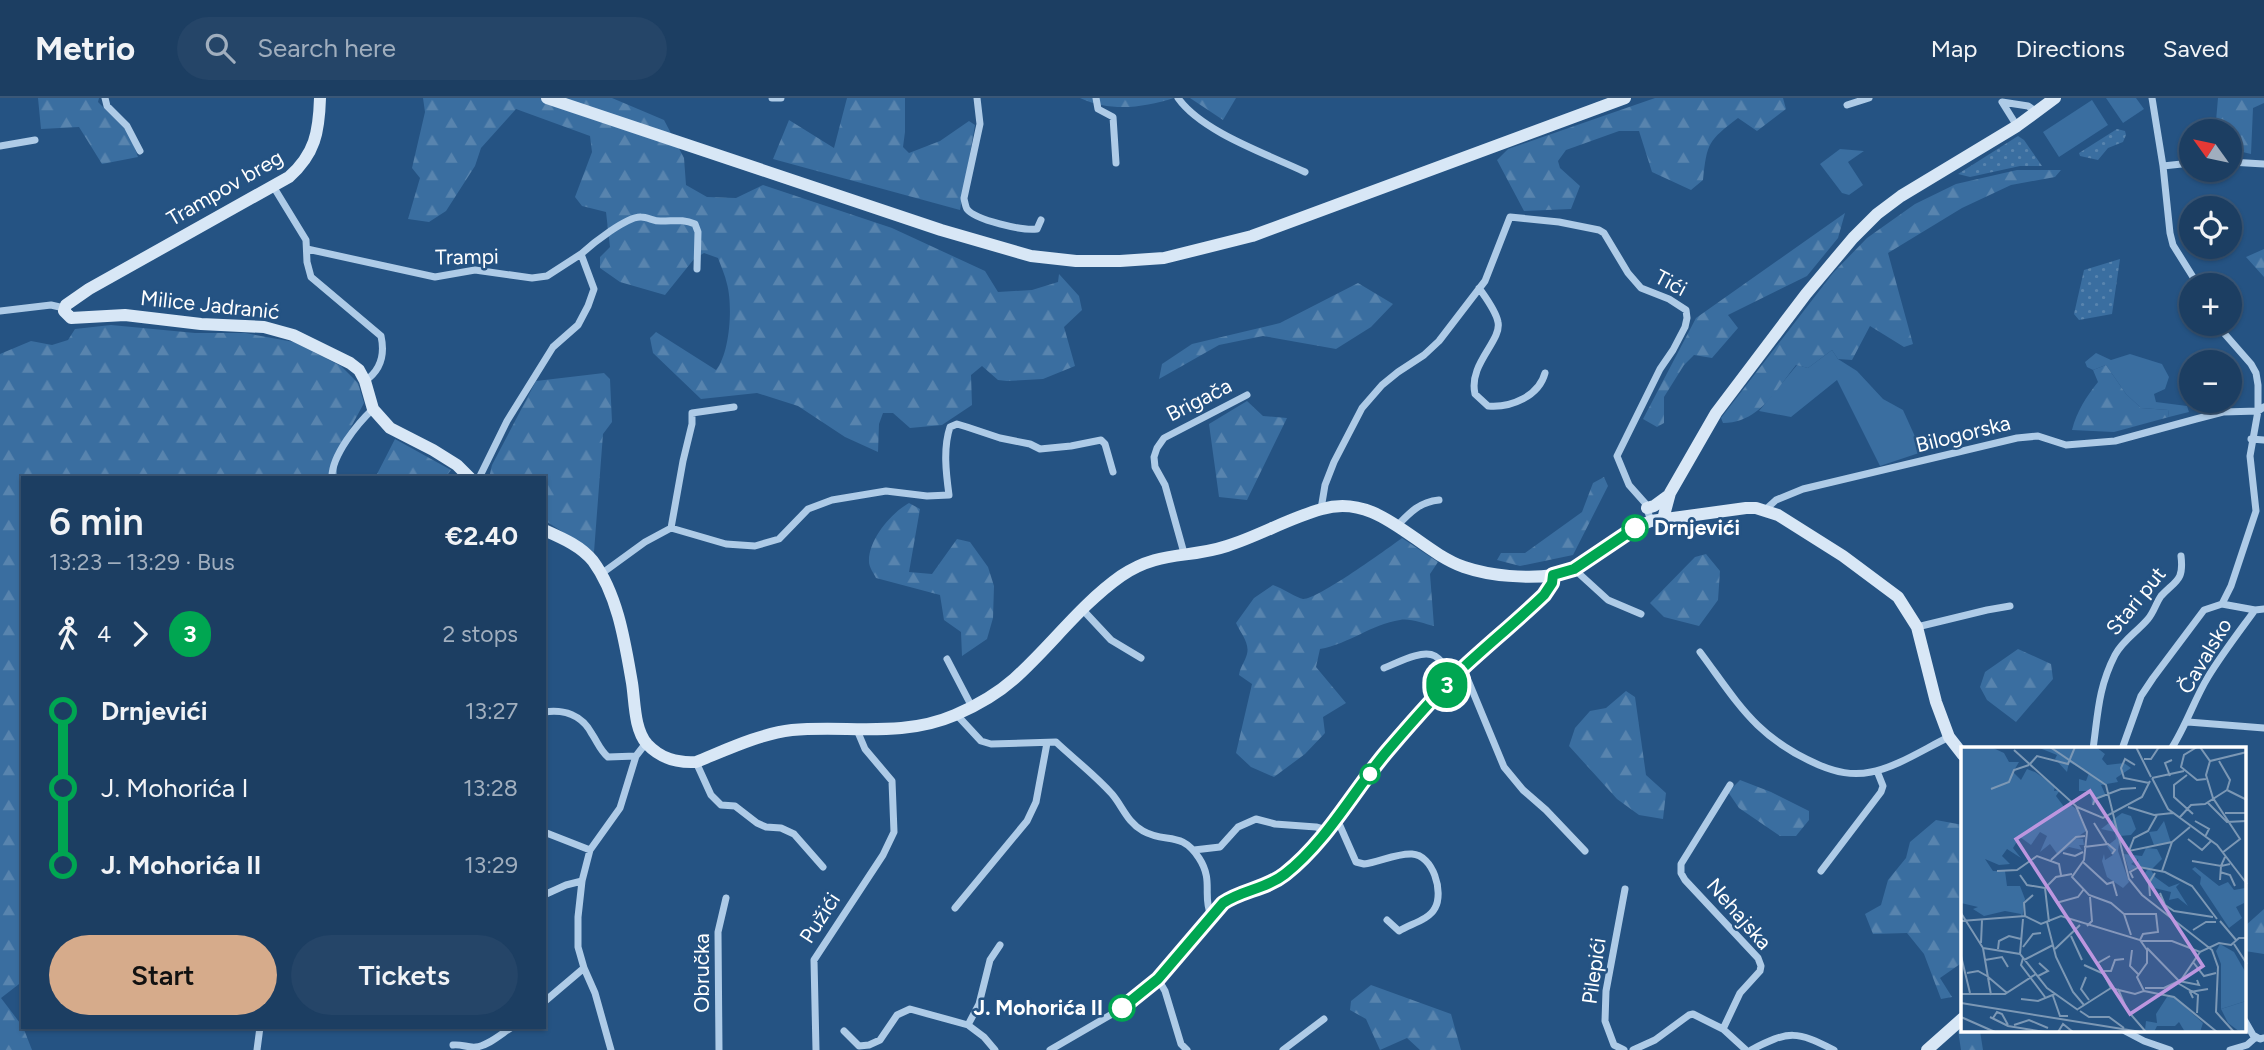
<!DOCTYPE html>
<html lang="en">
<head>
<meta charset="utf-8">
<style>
	body { margin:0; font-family:Figtree,sans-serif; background:#254568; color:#f1f3f6; height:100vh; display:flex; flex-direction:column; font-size:26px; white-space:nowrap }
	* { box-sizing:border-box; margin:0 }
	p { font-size:23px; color:#a0aebe }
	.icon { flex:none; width:38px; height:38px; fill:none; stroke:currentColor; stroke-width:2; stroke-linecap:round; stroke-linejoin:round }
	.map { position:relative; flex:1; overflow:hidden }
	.panel { position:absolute; left:21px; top:378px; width:525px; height:553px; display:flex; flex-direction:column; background:#1c3e62; border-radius:0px; box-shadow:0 2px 5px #0004,0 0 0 2px #3a5777 }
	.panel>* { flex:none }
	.badge { padding:0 14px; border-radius:23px; font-size:24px; line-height:46px }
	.needle { width:46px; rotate:303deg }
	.buttons { position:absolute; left:2179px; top:21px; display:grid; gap:14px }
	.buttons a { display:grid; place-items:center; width:63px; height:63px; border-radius:50%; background:#1c3e62; box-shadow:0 2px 5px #0004,0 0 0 2px #3a5777; font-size:35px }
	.map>.badge { position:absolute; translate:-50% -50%; box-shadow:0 0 0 4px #fff }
	.legs { display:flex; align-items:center; gap:10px; height:77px; padding:0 28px; font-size:23px }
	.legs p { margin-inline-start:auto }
	.summary { display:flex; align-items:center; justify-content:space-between; height:119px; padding:0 28px }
	h1 { font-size:38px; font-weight:600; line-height:52px }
	.primary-button { display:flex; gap:14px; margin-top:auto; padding:14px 28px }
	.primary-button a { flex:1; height:80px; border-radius:42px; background:#d6ab8b; color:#111; font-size:28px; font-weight:600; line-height:80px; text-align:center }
	.primary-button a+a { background:#254568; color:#f1f3f6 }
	ul { padding:0 28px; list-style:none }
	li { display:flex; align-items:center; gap:24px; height:77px; font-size:26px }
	li i { display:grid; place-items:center; width:10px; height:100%; margin:0 9px; background:currentColor }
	li i::after { content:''; width:18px; height:18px; margin:-9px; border:5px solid; border-radius:50%; background:#1c3e62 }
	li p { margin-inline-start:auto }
	li:first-child i { background:linear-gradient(#0000 50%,currentColor 0) }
	li:last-child i { background:linear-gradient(currentColor 50%,#0000 0) }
	header { display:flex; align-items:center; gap:42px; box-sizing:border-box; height:98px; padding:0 35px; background:#1c3e62; border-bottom:2px solid #3a5777 }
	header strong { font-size:33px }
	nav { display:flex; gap:38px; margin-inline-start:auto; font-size:24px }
	.search { width:490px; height:63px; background:#254568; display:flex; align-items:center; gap:18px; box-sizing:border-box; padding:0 24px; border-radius:38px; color:#a0aebe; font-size:26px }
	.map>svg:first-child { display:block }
	.green { fill:#3a6ea0 }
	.forest { fill:url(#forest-firs) }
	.park { fill:url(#park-dots) }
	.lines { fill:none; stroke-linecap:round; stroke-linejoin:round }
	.street { stroke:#aecbe7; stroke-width:7 }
	.secondary { stroke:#d8e7f6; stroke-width:12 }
	.line-1-casing { stroke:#fff; stroke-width:16 }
	.line-1 { stroke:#00a651; stroke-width:10 }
	.stop-1-dot { fill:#fff; stroke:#00a651; stroke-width:3.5 }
	.labels { text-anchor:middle; stroke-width:5; stroke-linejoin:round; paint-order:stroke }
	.street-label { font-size:21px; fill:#fff; stroke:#255383 }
	.stop-label { font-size:21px; font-weight:bold; fill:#fff; stroke:#255383; text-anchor:start }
	.inset-road { fill:none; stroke:#7c98b5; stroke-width:2 }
	.view { fill:#bd96df; fill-opacity:0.15; stroke:#bd96df; stroke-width:3.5 }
	.inset-edge { fill:none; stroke:#fff; stroke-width:3.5 }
</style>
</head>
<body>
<header>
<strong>Metrio</strong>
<div class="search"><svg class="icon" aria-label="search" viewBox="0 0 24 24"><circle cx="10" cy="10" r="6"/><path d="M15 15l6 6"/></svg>Search here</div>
<nav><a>Map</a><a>Directions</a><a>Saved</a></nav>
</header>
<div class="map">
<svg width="2264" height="952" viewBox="0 0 2264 952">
	<defs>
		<pattern id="forest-firs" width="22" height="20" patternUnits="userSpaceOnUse" patternTransform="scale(1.75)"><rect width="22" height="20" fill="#3a6ea0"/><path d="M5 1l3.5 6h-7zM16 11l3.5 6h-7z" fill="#5884ae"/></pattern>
		<pattern id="park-dots" width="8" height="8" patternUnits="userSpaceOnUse" patternTransform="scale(1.75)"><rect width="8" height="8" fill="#3a6ea0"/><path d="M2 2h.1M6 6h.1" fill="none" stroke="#5884ae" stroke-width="1.8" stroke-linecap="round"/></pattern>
	</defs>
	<rect width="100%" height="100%" fill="#255383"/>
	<path class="green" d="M2106 0H2136L2144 11 2123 25Z
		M2092 2 2108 27 2059 59 2043 34Z
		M1840 51 1864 53 1848 64 1863 87 1849 97 1842 95 1820 66Z
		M1832 252 1838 261 1857 273 1883 301 1903 312 1922 354 1880 368 1837 282 1791 319 1759 313 1797 267 1808 270Z
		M2096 255 2111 262 2130 256 2162 266 2169 279 2165 291 2154 296 2156 304 2187 308 2189 314 2169 319 2168 312 2141 310 2126 296 2106 267 2093 272 2087 269 2085 264Z"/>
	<path class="forest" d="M38 0H99L98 4 129 35 138 59 102 66 79 29 41 31Z
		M423 0H612L664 22 684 60 686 87 707 99 736 100 763 87 892 130 985 173 998 194 1032 192 1058 184 1059 176 1079 198 1082 212 1064 229 1075 268 1043 281 1007 283 998 282 982 268 971 277 972 307 942 327 910 330 893 315H883L879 326 878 354 845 339 798 308 757 295 701 301 653 255 650 240 656 234 716 272C730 255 733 208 727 186 725 177 721 168 718 160L704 155 694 161 665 197 620 184 600 170V159L610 149 606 114 582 108 575 99 592 54 590 38 516 11 481 50 475 68 446 113 429 124 408 121 420 80 412 70 425 14Z
		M847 0H905V34L903 49 909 55 940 43 969 23 975 27 960 112 773 61 789 22 834 50Z
		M1080 0H1174C1142 10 1111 14 1080 0Z
		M1190 0H1236L1223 22Z
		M1655 0H1783L1786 11 1757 33 1738 20C1708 43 1707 45 1703 82L1691 92 1652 74 1639 33H1619L1566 52 1558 63 1560 70 1580 88 1571 111 1524 113 1497 62 1508 51Z
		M2218 0H2264V5L2253 10 2251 56 2230 51V33H2219L2216 23Z
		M2017 72H2061L2055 79 2011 87 1962 110 1888 155 1913 246 1904 249 1870 228 1852 262 1838 261 1832 252 1808 270 1796 267C1776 292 1759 325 1723 325L1721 320 1833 175 1867 140 1915 106 1956 86Z
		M1845 115 1838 140 1807 178 1728 217 1738 230 1712 260 1694 257 1684 267 1664 299V325L1657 329 1643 321 1696 220Z
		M2264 151V179L2246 159Z
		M1358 185 1393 206 1371 229 1336 251 1263 238 1219 247 1159 281 1162 266 1192 246 1280 225Z
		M111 227 195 235H245L294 244 341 268 358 285 364 305 337 355V380H23V883L1 900 23 929 32 952H0V256L31 243 52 247 68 242 75 231Z
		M2106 267 2126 296 2141 310 2168 312 2169 319 2114 334 2072 332C2077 313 2086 299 2098 284L2093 272Z
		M604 275 610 281 612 324 603 336 594 454 544 422V380H489L492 367 536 283Z
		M1247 303 1263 318 1287 320 1247 402 1219 399 1209 326Z
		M395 341 451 372 445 380H375Z
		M1604 379 1608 388 1573 457 1520 468 1497 462 1501 455H1525L1582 414 1593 385Z
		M909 405 920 411 909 474 932 476 957 441 970 444 988 469 994 488 993 520 987 541 962 558 961 534 944 522 940 497 876 480C874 476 869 469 869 464 868 442 891 415 909 405Z
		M1402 440 1438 464 1430 476 1434 528C1424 526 1410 520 1400 522 1372 526 1349 546 1320 551L1316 569 1346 605 1323 619 1325 635 1305 656 1274 679 1251 669 1236 655 1252 586 1239 577C1240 569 1245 564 1247 556 1250 545 1240 534 1236 525L1254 500 1273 487C1282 490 1297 500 1303 501 1317 502 1387 451 1402 440Z
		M1706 456 1720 473 1718 502 1699 528 1664 519 1650 505 1695 459Z
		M2018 551 2051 566 2053 581 2016 624 1987 602 1980 589 1985 574Z
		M1626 593 1635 599 1646 677 1666 695 1663 721 1639 717 1617 701 1569 648 1575 630 1590 613 1606 610Z
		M1740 682 1771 694 1809 713V722L1796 738H1780L1739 710 1728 694Z
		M1936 722 1963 727V864L1940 880 1952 899 1941 901 1924 856 1907 835 1873 836 1865 816 1881 807 1888 782 1906 760 1910 744Z
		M2264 811V856L2245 853V828Z
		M1371 887 1451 916 1461 952H1420L1407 940 1380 952 1366 921 1350 912 1351 903Z
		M1958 932 1980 933 1983 952H1961Z"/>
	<path class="park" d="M2117 31 2125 33 2126 37 2123 44 2108 50 2098 62 2080 58 2079 55Z
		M2018 38 2024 42 2042 68H2020L1970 79 1958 76Z
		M2120 161 2112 216 2079 222 2074 216 2084 172Z"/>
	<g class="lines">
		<path class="street" d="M105 0 107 8 127 28 140 53
			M772 0H781
			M977 0 980 26 964 100C964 101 966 110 967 111 975 122 1023 133 1037 131L1041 122
			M1096 0 1098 11 1113 19 1116 65
			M1178 0C1202 34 1267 56 1305 74
			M2152 0 2163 68 2170 135 2173 147 2198 187
			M1847 7 1869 0
			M2017 28 2002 4 2028 8 2037 14
			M0 48 35 42
			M2230 64 2264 66
			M2163 68 2191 65
			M273 88 306 142 307 164 311 179 381 238C385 256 381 272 365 283
			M307 151 435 179 475 172 532 180 547 178 581 156
			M1479 190C1486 200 1496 213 1498 224 1502 243 1468 266 1475 296L1488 308C1511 310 1539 298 1545 275
			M0 213 51 207 64 210
			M2251 341 2264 342
			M332 380C331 358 358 325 373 311
			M479 380 507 323 553 249 578 227 588 208 594 191 581 156C592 146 627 118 641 119 648 119 655 124 662 123 675 123 683 121 695 126L698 134 697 171
			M1321 411 1325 387 1334 364 1362 310 1382 287 1398 274 1424 257 1439 243 1485 183 1510 119 1559 124 1599 132 1604 135 1628 175 1641 190 1669 201 1686 212 1687 220 1685 229 1673 252 1660 271 1617 358 1629 387 1645 405 1651 423
			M1765 412 1776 402 1803 391 2017 340 2038 338 2066 347 2115 343 2196 321 2223 314 2258 313 2264 309
			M1397 428C1410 414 1420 404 1439 402
			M671 430 683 363 692 326V315L734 309
			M1184 455 1165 387 1155 369 1154 359 1157 350 1164 340 1247 297
			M1574 471 1608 502 1641 516
			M601 476 645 444 671 430 726 446 755 448 779 441 808 411 832 402 886 393 927 398 949 397C946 375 943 350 950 329L957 326 967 329 1000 340 1030 346 1040 351 1071 348 1101 342 1105 346 1113 374
			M2222 506 2255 512
			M1082 511 1111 542 1141 560
			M1917 529 1987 512 2010 508
			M1700 554C1738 605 1756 640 1819 667 1836 674 1852 678 1871 674 1897 669 1924 651 1949 639
			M947 561 972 609
			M1384 570C1397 565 1422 551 1435 558 1442 562 1449 573 1454 580
			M1463 570 1504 669 1523 692 1546 712 1585 753
			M544 614C564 611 582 617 592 636 598 645 600 652 608 659L636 658
			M956 616 981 643 991 646 1056 644C1074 661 1095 677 1112 696 1123 709 1127 724 1143 733 1166 746 1181 732 1199 760 1214 783 1202 797 1211 818
			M2188 624 2264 630
			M2093 651C2098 616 2098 590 2115 557 2123 542 2137 534 2148 521 2154 514 2156 505 2161 498 2176 482 2184 483 2181 458
			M2122 651 2141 598 2153 580 2204 512 2222 506 2231 488 2256 413 2250 358 2258 313V287L2256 275 2251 266 2216 226
			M2171 651C2186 628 2194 602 2208 579 2222 556 2239 534 2255 512L2264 511
			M696 664 711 697 721 707 735 708 757 725 766 729 781 730 794 736 823 769
			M1337 721 1356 764 1364 766C1379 764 1397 755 1412 756 1433 757 1444 794 1435 810 1429 822 1410 826 1399 833L1387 822
			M544 734 590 752
			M1194 752 1220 749 1238 729 1256 721 1275 726 1316 729 1327 732
			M1821 773 1881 694 1883 688 1877 673
			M544 797 566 787 582 783
			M955 810 1027 723 1036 704 1047 645
			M1158 881 1165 893 1181 946 1187 952
			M544 904 584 870
			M2245 923 2253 937 2260 941 2264 940
			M968 927 979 906 990 862 1000 847
			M1723 931 1740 895 1760 873 1761 868 1758 860 1685 782 1681 775V766L1730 687
			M844 933 859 948 869 947 880 942 897 917 910 911 968 927 984 939 995 952
			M2125 933 2144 943 2170 952
			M453 947C462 946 468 950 476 949 488 948 501 936 512 929
			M257 952 260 929
			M611 952 595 895 584 870 578 849V819L582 783 590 752 620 710 636 658 646 645
			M719 952 718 834 726 800
			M816 952 814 862 883 757 894 734 892 683 865 651 857 632
			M1050 952 1119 912 1158 881 1223 805C1242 792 1266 791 1285 776 1328 742 1353 693 1388 652 1412 624 1437 595 1464 569 1490 545 1518 522 1544 497L1552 485 1553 477
			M1283 952 1324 921
			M1624 952 1614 947 1605 923 1606 893 1625 791
			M1633 952 1655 942 1689 917 1693 916 1723 931 1746 952
			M1751 952C1789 932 1797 933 1834 952
			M2230 952 2247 947 2256 939"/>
		<path class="secondary" d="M320 0C319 34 315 56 289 79L89 191 66 207 64 213 71 220 125 217 201 226 264 229 293 237 350 265 359 272 365 283 373 311 390 330 433 352 457 367 470 380
			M547 0 941 132 1031 158 1076 163H1120L1164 160 1252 138 1625 0
			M1647 410 1654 408 1669 397
			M1663 421 1670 395 1716 315 1806 196 1853 140 1877 116 1901 98 2017 28 2055 0
			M544 432C562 440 581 448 593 463 618 497 625 545 632 585 635 604 634 631 647 646 661 661 677 665 696 664 726 652 759 636 792 632 847 627 902 640 955 617 976 608 997 596 1014 581 1051 548 1080 507 1121 478 1159 452 1188 461 1227 448 1259 438 1289 420 1322 411 1379 394 1416 452 1464 469 1490 478 1528 481 1554 477 1591 471 1616 436 1651 423L1746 410H1756L1778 417 1843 458 1898 499 1917 529 1936 604 1949 639 1963 657
			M1927 952 1963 920"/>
	</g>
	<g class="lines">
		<defs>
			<path id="line-1" d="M1122 910 1158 881 1223 805C1242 792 1266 791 1285 776 1328 742 1353 693 1388 652 1412 624 1437 595 1464 569 1490 545 1518 522 1544 497L1552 485 1553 477 1574 471 1635 430"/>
		</defs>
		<use href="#line-1" class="line-1-casing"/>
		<use href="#line-1" class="line-1"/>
	</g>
	<g class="stop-1-dot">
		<circle cx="1635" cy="430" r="12"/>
		<circle cx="1370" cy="676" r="9"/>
		<circle cx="1122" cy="910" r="12"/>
	</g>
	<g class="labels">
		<g class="street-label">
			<text transform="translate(225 90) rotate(-30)" y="7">Trampov breg</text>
			<text transform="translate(467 159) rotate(-1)" y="7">Trampi</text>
			<text transform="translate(1671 185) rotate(28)" y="7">Tići</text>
			<text transform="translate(210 207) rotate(6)" y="7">Milice Jadranić</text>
			<text transform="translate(1199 302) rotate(-27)" y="7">Brigača</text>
			<text transform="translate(1963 336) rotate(-14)" y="7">Bilogorska</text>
			<text transform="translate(2136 503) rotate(-51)" y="7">Stari put</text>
			<text transform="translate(2205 558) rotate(-59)" y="7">Čavalsko</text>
			<text transform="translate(1739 816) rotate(49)" y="7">Nehajska</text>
			<text transform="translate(820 820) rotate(-57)" y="7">Pužići</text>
			<text transform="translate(1594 873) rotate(-82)" y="7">Pilepići</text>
			<text transform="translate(702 875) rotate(-90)" y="7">Obručka</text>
		</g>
		<g class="stop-label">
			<text x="1654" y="437">Drnjevići</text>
			<text x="1103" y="917" text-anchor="end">J. Mohorića II</text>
		</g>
	</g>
	<g transform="translate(1961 649)">
		<rect width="285" height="285" fill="#255383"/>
		<path d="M285 254V285H279L267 276 260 262Z" fill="#3a6ea0"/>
		<path d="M0 0H30L43 6 48 15H58L52 25 60 33 66 22 74 25 94 39 93 44 99 43 95 49 104 61 109 57 115 62 125 84 115 91 122 92 123 98H118L121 103 108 100 97 108 89 97 79 105 86 89 79 85 70 98 59 90 52 101 60 111 46 102 41 109 49 117 38 118 24 112 32 124H44L46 139H59L64 152 61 172 60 167 44 164 23 169 12 162 17 160 0 156ZM76 0H135L144 7 141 12 146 18 163 16 170 21 155 31 157 35 140 38 145 49 134 52 131 58 130 44H118V32L125 34 128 26 108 15 106 25 94 12 96 8ZM161 66 170 69 175 82 170 88 159 89 157 104 168 135 162 141 146 130 141 114 143 107 144 113 152 108 146 99 155 92 154 85 140 82ZM203 74 210 96 193 98 188 85 196 84ZM185 101 196 102 201 112 190 123 194 130 208 140 219 136 215 140 227 159 217 151 208 153 210 145 189 140 183 127 187 122 177 119V112L170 117 176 120 168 124 163 107 181 109ZM234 120 258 139 267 135 273 143 284 141 283 156 275 160 281 171 268 181 239 137 240 130 231 122ZM259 197 273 205 285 226V254L260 262V217L255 204ZM206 250H213L242 276 239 285H224L218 275 214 279H196L193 285 184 283 185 274 196 276 195 267Z" fill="#3a6ea0"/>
		<path class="inset-road" d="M43 0H70M89 0 145 38 168 132 181 148 251 203 257 220 255 265 273 285M175 0 190 30M236 0 223 8 220 20 236 33 245 32M239 0 249 14 286 5M53 3 115 59 126 85 123 113 111 130 128 148 150 156 163 167 170 188M183 12H190L198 0M249 14 245 28 252 51 279 92 261 106M258 14 269 33 266 43M69 17 76 9 107 17 114 0M174 18 164 12 160 21 163 31 188 36M226 28 213 38V50L232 67M209 29 204 16 211 13M191 31 223 24M191 31 207 62 256 98 286 137M30 42 48 35 53 23 68 18M266 43 286 53M247 56 266 75 286 74M132 58 134 52 160 42 175 41M116 60 142 71 181 50 189 34M167 60 193 68 212 66M264 66H286M196 68 187 84 173 91 168 104 211 95M219 70 230 58 244 57 266 43M234 74 248 82 244 90M133 76 146 97M227 92 241 103 250 94M123 100 147 97 154 103 151 107M102 106 114 109 122 105M90 113 115 90 124 89M231 114 260 119 264 110M122 115 146 137 152 135 156 149M36 124 56 123 76 109 98 117 100 128M201 124 211 95 229 80M259 125 269 128 274 139M59 128 66 138 84 141M172 131 169 125 178 120 204 125 231 139 256 172M259 133 260 119 269 117M199 146 204 158 213 164 252 170M189 149 188 136 194 126M95 156 117 150 123 142M0 166 22 201 30 248M163 167H195L197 185 182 187 179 193M64 169 63 156 72 148M0 174 64 169 80 177 100 169 179 193 186 203V216L176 230 183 244 174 247 150 241 117 262M259 174 275 193M86 175 95 210 112 245 123 258M88 175 84 141 95 130 111 127M126 179 131 174 129 150M232 183 245 175H255M110 189 121 213M180 194H211L239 205 258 196 270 198 278 191H286M20 196 21 173M273 197 286 217M62 200 72 187 80 186M22 201 59 207 86 241 117 263M186 201 218 234 238 238 236 233M37 202 38 194 48 189 60 192M94 202 119 178M171 203 169 219 177 227M59 207 62 172M0 209 9 246M149 209 137 216 150 241M62 211 60 218 84 250M24 213 41 210 47 220M63 213 92 198M232 215 243 229 255 226M123 218 143 227M143 224H150L154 213 163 212M6 226 17 224 26 229M26 229 46 246M77 229 87 224 78 216M125 230 120 242 128 253M215 235 237 248 236 266M184 241H203L220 233 239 205M157 242 166 263 185 285M183 244 213 250 256 285M0 247H44L75 227M92 249 99 269H107M232 251 229 245 247 242M60 252 77 254 94 247M0 256 180 285M119 264 128 270H148L163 281M0 270 34 285M29 270 47 279 84 285M32 271 36 265 41 267 47 278M53 278 68 273 87 281M97 285 102 277 112 285"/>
		<path class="view" d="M129 44 242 219 169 267 55 92Z"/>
		<rect width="285" height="285" class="inset-edge"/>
	</g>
</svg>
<div class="buttons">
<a><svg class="needle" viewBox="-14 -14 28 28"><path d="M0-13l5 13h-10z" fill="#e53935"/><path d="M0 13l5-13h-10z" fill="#a0aebe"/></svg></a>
<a><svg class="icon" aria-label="locate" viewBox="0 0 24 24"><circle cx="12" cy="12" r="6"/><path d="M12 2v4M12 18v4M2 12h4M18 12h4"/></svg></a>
<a>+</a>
<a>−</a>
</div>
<b class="badge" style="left:1447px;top:587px;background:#00a651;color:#fff">3</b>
<section class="panel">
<div class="summary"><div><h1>6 min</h1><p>13:23 – 13:29 · Bus</p></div><b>€2.40</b></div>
<div class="legs"><svg class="icon" aria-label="walk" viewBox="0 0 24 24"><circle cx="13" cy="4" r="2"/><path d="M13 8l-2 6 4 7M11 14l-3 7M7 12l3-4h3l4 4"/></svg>4<svg class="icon" aria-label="forward" viewBox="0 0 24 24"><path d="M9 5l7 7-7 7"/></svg><b class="badge" style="background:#00a651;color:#fff">3</b><p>2 stops</p></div>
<ul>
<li><i style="color:#00a651"></i><b>Drnjevići</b><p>13:27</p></li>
<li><i style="color:#00a651"></i><span>J. Mohorića I</span><p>13:28</p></li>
<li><i style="color:#00a651"></i><b>J. Mohorića II</b><p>13:29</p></li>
</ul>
<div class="primary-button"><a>Start</a><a>Tickets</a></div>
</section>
</div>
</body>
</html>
